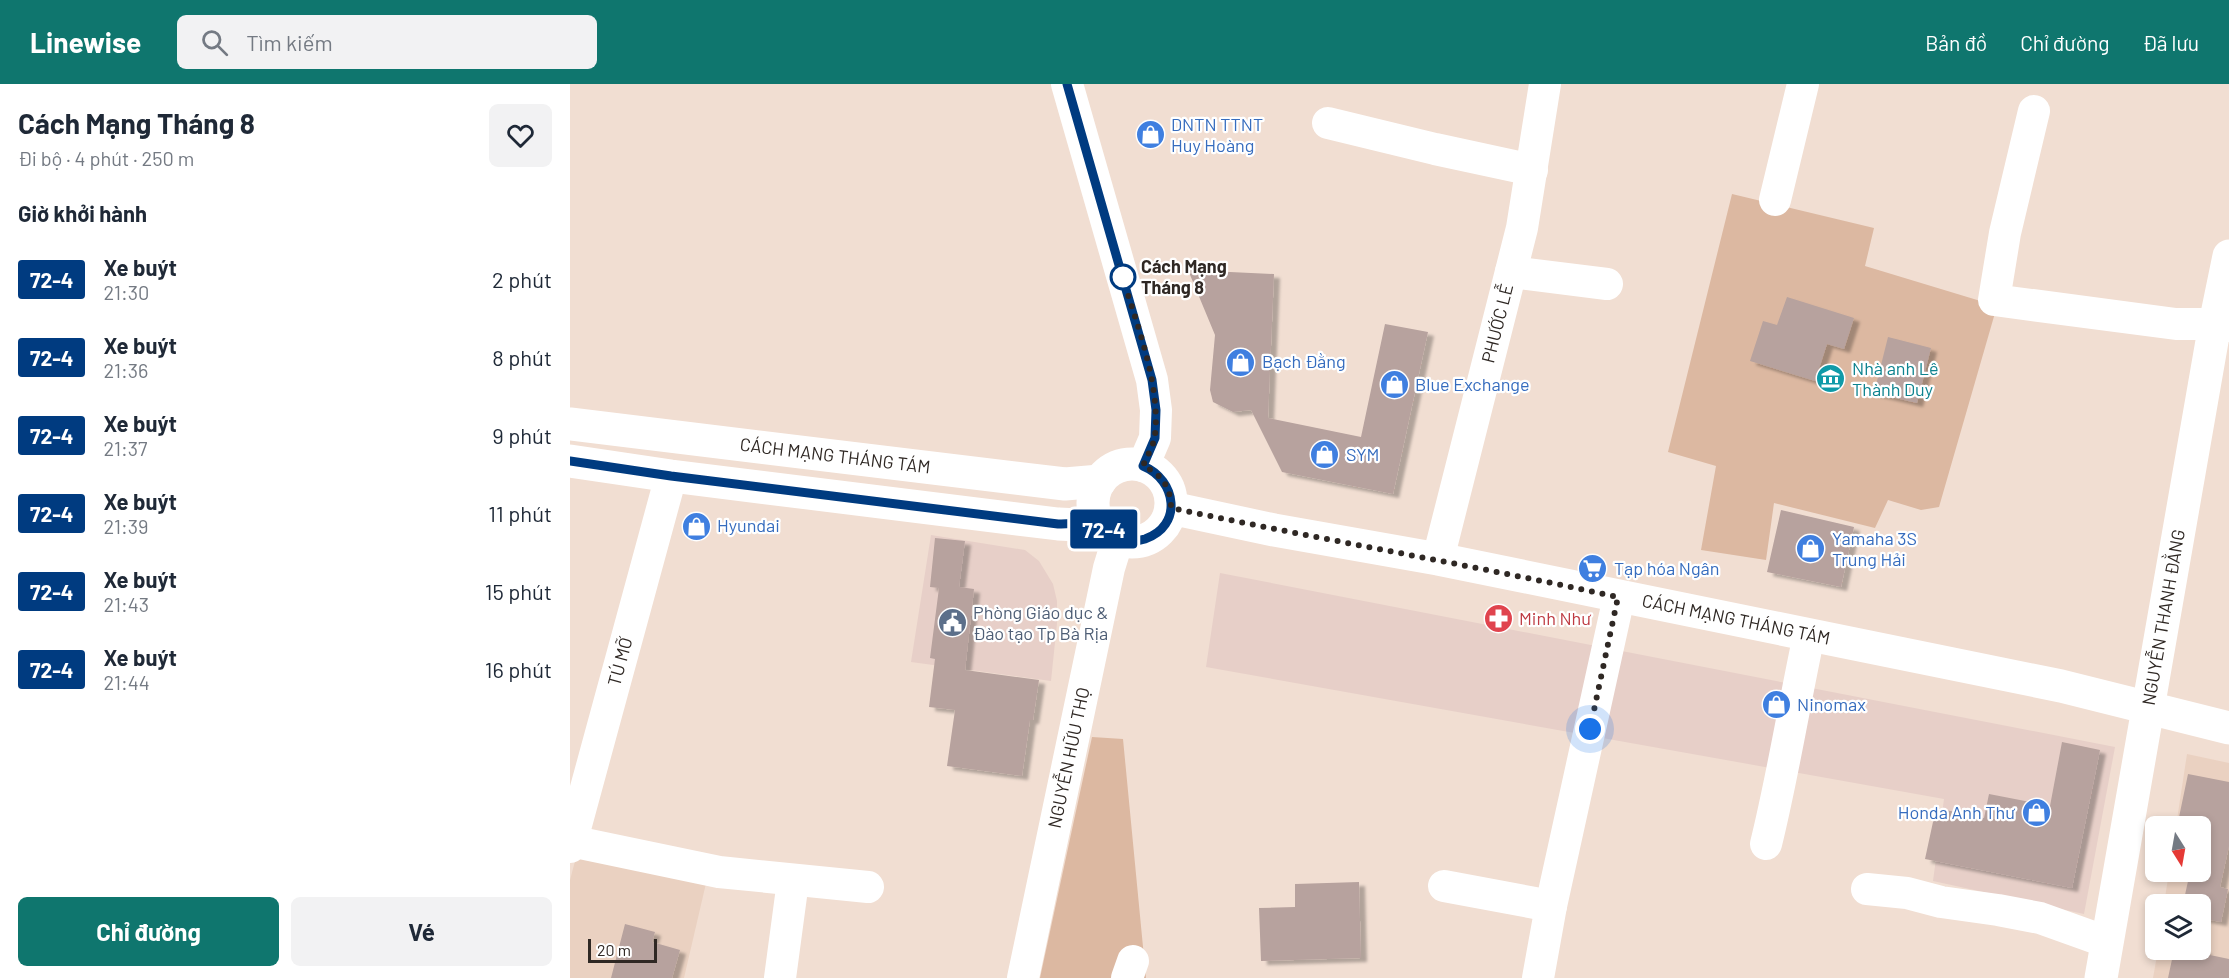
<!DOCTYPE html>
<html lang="vi">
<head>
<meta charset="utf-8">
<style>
	body { margin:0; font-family:Barlow,sans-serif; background:#f2f2f3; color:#1f2937; height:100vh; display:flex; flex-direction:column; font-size:22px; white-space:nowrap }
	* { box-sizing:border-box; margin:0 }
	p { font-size:20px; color:#747a83 }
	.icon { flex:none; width:33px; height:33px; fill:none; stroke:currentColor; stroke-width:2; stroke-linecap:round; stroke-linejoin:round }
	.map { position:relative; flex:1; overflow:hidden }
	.details { display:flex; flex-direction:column; background:#fff; width:570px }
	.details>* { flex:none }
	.badge { padding:0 12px; border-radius:4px; font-size:21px; line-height:39px }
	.needle { width:39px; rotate:169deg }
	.fabs { position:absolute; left:1575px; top:732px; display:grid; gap:12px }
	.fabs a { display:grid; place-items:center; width:66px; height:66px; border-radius:9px; background:#fff; box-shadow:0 3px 9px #0003; font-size:30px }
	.scale { position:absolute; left:18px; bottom:15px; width:69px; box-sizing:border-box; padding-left:6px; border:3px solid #2f2824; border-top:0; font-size:16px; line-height:21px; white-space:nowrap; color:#2f2824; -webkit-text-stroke:4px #fff; paint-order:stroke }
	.you { position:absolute; width:30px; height:30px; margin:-15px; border:4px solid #fff; border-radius:50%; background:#1a73e8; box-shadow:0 0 0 9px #1a73e833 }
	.map>.badge { position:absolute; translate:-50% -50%; box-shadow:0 0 0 3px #fff }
	h2 { padding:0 18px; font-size:22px; line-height:54px }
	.round { display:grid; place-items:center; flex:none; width:63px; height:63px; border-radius:9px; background:#f2f2f3 }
	.headline { display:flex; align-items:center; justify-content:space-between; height:102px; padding:0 18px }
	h1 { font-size:28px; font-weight:700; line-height:45px }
	.button { display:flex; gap:12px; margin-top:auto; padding:12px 18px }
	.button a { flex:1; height:69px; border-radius:9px; background:#0f766e; color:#fff; font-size:24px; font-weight:700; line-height:69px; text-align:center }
	.button a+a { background:#f2f2f3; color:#1f2937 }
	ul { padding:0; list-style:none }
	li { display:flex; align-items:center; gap:18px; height:78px; padding:0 18px }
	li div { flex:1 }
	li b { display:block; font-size:22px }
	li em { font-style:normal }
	li .badge { min-width:66px; font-weight:700; text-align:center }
	header { display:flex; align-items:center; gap:36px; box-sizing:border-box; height:84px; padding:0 30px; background:#0f766e; color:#fff }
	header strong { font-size:28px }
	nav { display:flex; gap:33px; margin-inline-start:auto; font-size:21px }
	.search { width:420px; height:54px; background:#f2f2f3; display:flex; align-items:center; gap:15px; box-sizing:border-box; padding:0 21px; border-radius:9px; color:#747a83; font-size:22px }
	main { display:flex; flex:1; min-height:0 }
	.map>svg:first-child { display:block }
	.commercial { fill:#e7cfc8 }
	.built { fill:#ead1c1 }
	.green { fill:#dcb8a1 }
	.building { fill:#b7a29e; filter:url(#shadow) }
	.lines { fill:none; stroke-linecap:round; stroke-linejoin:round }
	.minor { stroke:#fff; stroke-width:32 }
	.major { stroke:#fff; stroke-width:33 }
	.line-casing { stroke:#fff; stroke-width:14 }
	.line { stroke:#003b80; stroke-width:9 }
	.walk { stroke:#2f2824; stroke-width:6; stroke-dasharray:0 10.8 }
	.stop-dot { fill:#fff; stroke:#003b80; stroke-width:3 }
	.labels { text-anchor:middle; stroke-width:4.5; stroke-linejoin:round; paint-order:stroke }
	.shop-label { font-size:18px; fill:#366cbe; stroke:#fff; text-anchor:start }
	.stop-label { font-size:18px; font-weight:bold; fill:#2f2824; stroke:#fff; text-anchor:start }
	.street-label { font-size:18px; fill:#2f2824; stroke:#fff }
	.culture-label { font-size:18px; fill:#0d838f; stroke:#fff; text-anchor:start }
	.service-label { font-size:18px; fill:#4e5e75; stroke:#fff; text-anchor:start }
	.health-label { font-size:18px; fill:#be3a42; stroke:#fff; text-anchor:start }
</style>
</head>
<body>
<header>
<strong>Linewise</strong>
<div class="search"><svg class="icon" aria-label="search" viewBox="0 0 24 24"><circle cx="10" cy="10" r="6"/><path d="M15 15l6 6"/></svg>Tìm kiếm</div>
<nav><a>Bản đồ</a><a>Chỉ đường</a><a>Đã lưu</a></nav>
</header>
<main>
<section class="details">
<div class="headline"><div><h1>Cách Mạng Tháng 8</h1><p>Đi bộ · 4 phút · 250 m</p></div><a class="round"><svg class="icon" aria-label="heart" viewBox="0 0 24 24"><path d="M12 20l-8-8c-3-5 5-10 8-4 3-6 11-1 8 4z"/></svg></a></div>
<h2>Giờ khởi hành</h2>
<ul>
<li><span class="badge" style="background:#003b80;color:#fff">72-4</span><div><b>Xe buýt</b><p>21:30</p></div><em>2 phút</em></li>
<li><span class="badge" style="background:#003b80;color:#fff">72-4</span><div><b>Xe buýt</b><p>21:36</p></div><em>8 phút</em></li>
<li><span class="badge" style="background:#003b80;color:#fff">72-4</span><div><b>Xe buýt</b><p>21:37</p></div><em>9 phút</em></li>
<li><span class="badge" style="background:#003b80;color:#fff">72-4</span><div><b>Xe buýt</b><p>21:39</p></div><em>11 phút</em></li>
<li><span class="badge" style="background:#003b80;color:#fff">72-4</span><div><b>Xe buýt</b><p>21:43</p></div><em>15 phút</em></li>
<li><span class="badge" style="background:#003b80;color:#fff">72-4</span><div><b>Xe buýt</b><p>21:44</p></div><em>16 phút</em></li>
</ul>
<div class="button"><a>Chỉ đường</a><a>Vé</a></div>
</section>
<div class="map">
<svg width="1659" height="894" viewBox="0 0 1659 894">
	<defs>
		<filter id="shadow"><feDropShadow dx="6" dy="4" stdDeviation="1.5" flood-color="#0004"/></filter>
	</defs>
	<rect width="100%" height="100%" fill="#f1ded2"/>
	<path class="commercial" d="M361 451 455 466 469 477 483 500 487 517V539L481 597 341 578Z
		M650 489 1545 663 1514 830 1363 797 1374 715 636 583Z"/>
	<path class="built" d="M1617 670 1659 679V894H1583L1588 866H1630V820H1594L1599 788H1630V742H1606Z
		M8 766 137 795 114 894H0V796Z"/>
	<path class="green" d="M1162 110 1304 144 1295 182 1427 222 1369 423 1351 426 1318 416 1305 444 1204 419 1196 476 1131 466 1146 382 1098 368Z
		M522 653 553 655 576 894H470Z"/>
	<path class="building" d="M618 186 704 190 698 334 791 353 815 240 858 248 823 410 712 388 681 326 663 328 643 318 640 306 645 251Z
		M1217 213 1284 234 1274 265 1257 260 1245 297 1180 277 1193 237 1207 241Z
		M1318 253 1361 264 1347 319 1304 309Z
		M1211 426 1284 443 1271 503 1197 488Z
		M365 454 395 457 389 503 404 505 395 586 469 596 463 636H460L452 692 377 682 385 626 359 623 365 575 360 574 369 504 360 503Z
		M1492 658 1530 666 1502 804 1355 775 1366 724 1414 734 1419 710 1480 722Z
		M1618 690 1659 698V762L1650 803 1658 805 1651 838 1630 834V820H1613L1620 788H1630V742L1608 738Z
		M789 798 791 874 691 877 689 824 725 823V800Z
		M55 840 85 848 82 858 110 866 102 894H41Z
		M1604 866H1636L1635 870 1659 875V894H1598Z"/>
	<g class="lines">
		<g class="minor">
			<path d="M497 0 582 296 586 326 585 354 573 382"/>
			<path d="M1464 27 1435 149 1424 216 1606 240H1645L1659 242"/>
			<path d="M758 39 865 65 962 86"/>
			<path d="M1205 116 1233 0"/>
			<path d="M941 188 1037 200"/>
			<path id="s1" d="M868 475 952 144 975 0"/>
			<path d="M0 757 149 788 298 803"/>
			<path d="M1196 760C1213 691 1224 621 1239 551"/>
			<path id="s2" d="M0 763 101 392"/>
			<path d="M874 802 981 822"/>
			<path d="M1297 805 1337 809 1371 818 1428 826 1470 834 1537 858"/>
			<path d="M210 894 223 797"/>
			<path id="s3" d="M453 894 539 484 548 455"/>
			<path d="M557 894 563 877"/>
			<path d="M968 894 981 822 1049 513"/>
		</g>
		<g class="major">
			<path id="s4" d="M0 340 495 400 530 397"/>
			<path d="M0 377 101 392 488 440 531 442"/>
			<circle cx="562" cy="419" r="39"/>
			<path id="s5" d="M601 424 704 446 868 475 1491 602 1659 644"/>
			<path id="s6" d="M1531 894 1645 240 1659 172"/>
		</g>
	</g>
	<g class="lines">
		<defs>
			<path id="line" d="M0 377 101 392 488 440C498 440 520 438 529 442 532 443 534 446 536 448 546 457 562 459 575 455 613 442 607 396 573 382L585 354 586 326 582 296 497 0"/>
		</defs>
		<use href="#line" class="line-casing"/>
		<use href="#line" class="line"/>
		<path class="walk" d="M553 193 549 182C564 233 591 298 585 351 584 361 577 372 573 382 592 390 601 404 601 424 750 455 900 481 1048 513L1020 645"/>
	</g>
	<defs>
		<symbol id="shop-disc" viewBox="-11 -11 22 22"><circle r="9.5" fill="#3f7fe0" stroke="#fff"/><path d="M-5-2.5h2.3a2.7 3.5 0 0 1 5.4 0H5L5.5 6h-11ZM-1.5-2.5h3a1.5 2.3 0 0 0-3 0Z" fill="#fff"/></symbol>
		<symbol id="museum-disc" viewBox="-11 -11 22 22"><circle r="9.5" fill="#0f9aa8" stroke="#fff"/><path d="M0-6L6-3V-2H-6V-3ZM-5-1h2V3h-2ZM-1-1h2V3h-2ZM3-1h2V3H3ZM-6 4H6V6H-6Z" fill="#fff"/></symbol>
		<symbol id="supermarket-disc" viewBox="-11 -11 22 22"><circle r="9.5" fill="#3f7fe0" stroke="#fff"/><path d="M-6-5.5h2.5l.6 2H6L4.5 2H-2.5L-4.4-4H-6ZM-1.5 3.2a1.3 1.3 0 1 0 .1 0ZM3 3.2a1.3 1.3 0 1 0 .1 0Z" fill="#fff"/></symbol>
		<symbol id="pharmacy-disc" viewBox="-11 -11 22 22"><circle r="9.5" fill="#e0444e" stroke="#fff"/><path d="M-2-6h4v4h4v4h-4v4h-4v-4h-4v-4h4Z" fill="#fff"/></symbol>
		<symbol id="civic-disc" viewBox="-11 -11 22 22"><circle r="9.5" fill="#5c6f8a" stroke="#fff"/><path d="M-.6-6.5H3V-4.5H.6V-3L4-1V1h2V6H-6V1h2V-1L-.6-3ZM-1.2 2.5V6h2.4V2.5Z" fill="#fff"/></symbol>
	</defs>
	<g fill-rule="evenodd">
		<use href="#shop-disc" x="564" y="34" width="33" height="33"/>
		<use href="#shop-disc" x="654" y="262" width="33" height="33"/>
		<use href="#museum-disc" x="1244" y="278" width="33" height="33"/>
		<use href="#shop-disc" x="808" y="284" width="33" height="33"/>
		<use href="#shop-disc" x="738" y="354" width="33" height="33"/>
		<use href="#shop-disc" x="110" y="426" width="33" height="33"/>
		<use href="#shop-disc" x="1224" y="448" width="33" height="33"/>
		<use href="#supermarket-disc" x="1006" y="468" width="33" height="33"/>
		<use href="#pharmacy-disc" x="912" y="518" width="33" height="33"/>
		<use href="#civic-disc" x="366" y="522" width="33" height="33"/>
		<use href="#shop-disc" x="1190" y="604" width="33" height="33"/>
		<use href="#shop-disc" x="1450" y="712" width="33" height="33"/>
	</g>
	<circle class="stop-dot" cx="553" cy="193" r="12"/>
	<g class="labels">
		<g class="shop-label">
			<text x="601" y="47">DNTN TTNT<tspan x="601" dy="21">Huy Hoàng</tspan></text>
			<text x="692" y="284">Bạch Đằng</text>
			<text x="845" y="307">Blue Exchange</text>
			<text x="776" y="377">SYM</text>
			<text x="147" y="448">Hyundai</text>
			<text x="1262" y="461">Yamaha 3S<tspan x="1262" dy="21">Trung Hải</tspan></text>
			<text x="1044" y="491">Tạp hóa Ngân</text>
			<text x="1227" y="627">Ninomax</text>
			<text x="1445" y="735" text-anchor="end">Honda Anh Thư</text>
		</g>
		<g class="stop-label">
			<text x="571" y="189">Cách Mạng<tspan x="571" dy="21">Tháng 8</tspan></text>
		</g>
		<g class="street-label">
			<text dy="6" stroke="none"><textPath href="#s1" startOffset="243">PHƯỚC LỄ</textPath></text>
			<text dy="6" stroke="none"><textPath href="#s4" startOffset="267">CÁCH MẠNG THÁNG TÁM</textPath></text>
			<text dy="6" stroke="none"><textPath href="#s6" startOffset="366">NGUYỄN THANH ĐẰNG</textPath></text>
			<text dy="6" stroke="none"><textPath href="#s5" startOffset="576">CÁCH MẠNG THÁNG TÁM</textPath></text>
			<text dy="6" stroke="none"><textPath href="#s2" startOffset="192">TÚ MỠ</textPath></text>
			<text dy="6" stroke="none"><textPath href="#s3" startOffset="225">NGUYỄN HỮU THỌ</textPath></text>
		</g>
		<g class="culture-label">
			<text x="1282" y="291">Nhà anh Lê<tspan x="1282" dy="21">Thành Duy</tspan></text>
		</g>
		<g class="service-label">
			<text x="403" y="535">Phòng Giáo dục &amp;<tspan x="403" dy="21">Đào tạo Tp Bà Rịa</tspan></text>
		</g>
		<g class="health-label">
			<text x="949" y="541">Minh Như</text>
		</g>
	</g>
</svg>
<div class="fabs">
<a><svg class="needle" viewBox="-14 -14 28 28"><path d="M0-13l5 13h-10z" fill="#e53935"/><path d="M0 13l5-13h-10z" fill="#747a83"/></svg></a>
<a><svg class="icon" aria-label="layers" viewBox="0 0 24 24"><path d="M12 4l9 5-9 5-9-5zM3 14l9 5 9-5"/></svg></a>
</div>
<div class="scale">20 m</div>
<div class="you" style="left:1020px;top:645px"></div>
<b class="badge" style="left:534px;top:445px;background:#003b80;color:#fff">72-4</b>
</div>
</main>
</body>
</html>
